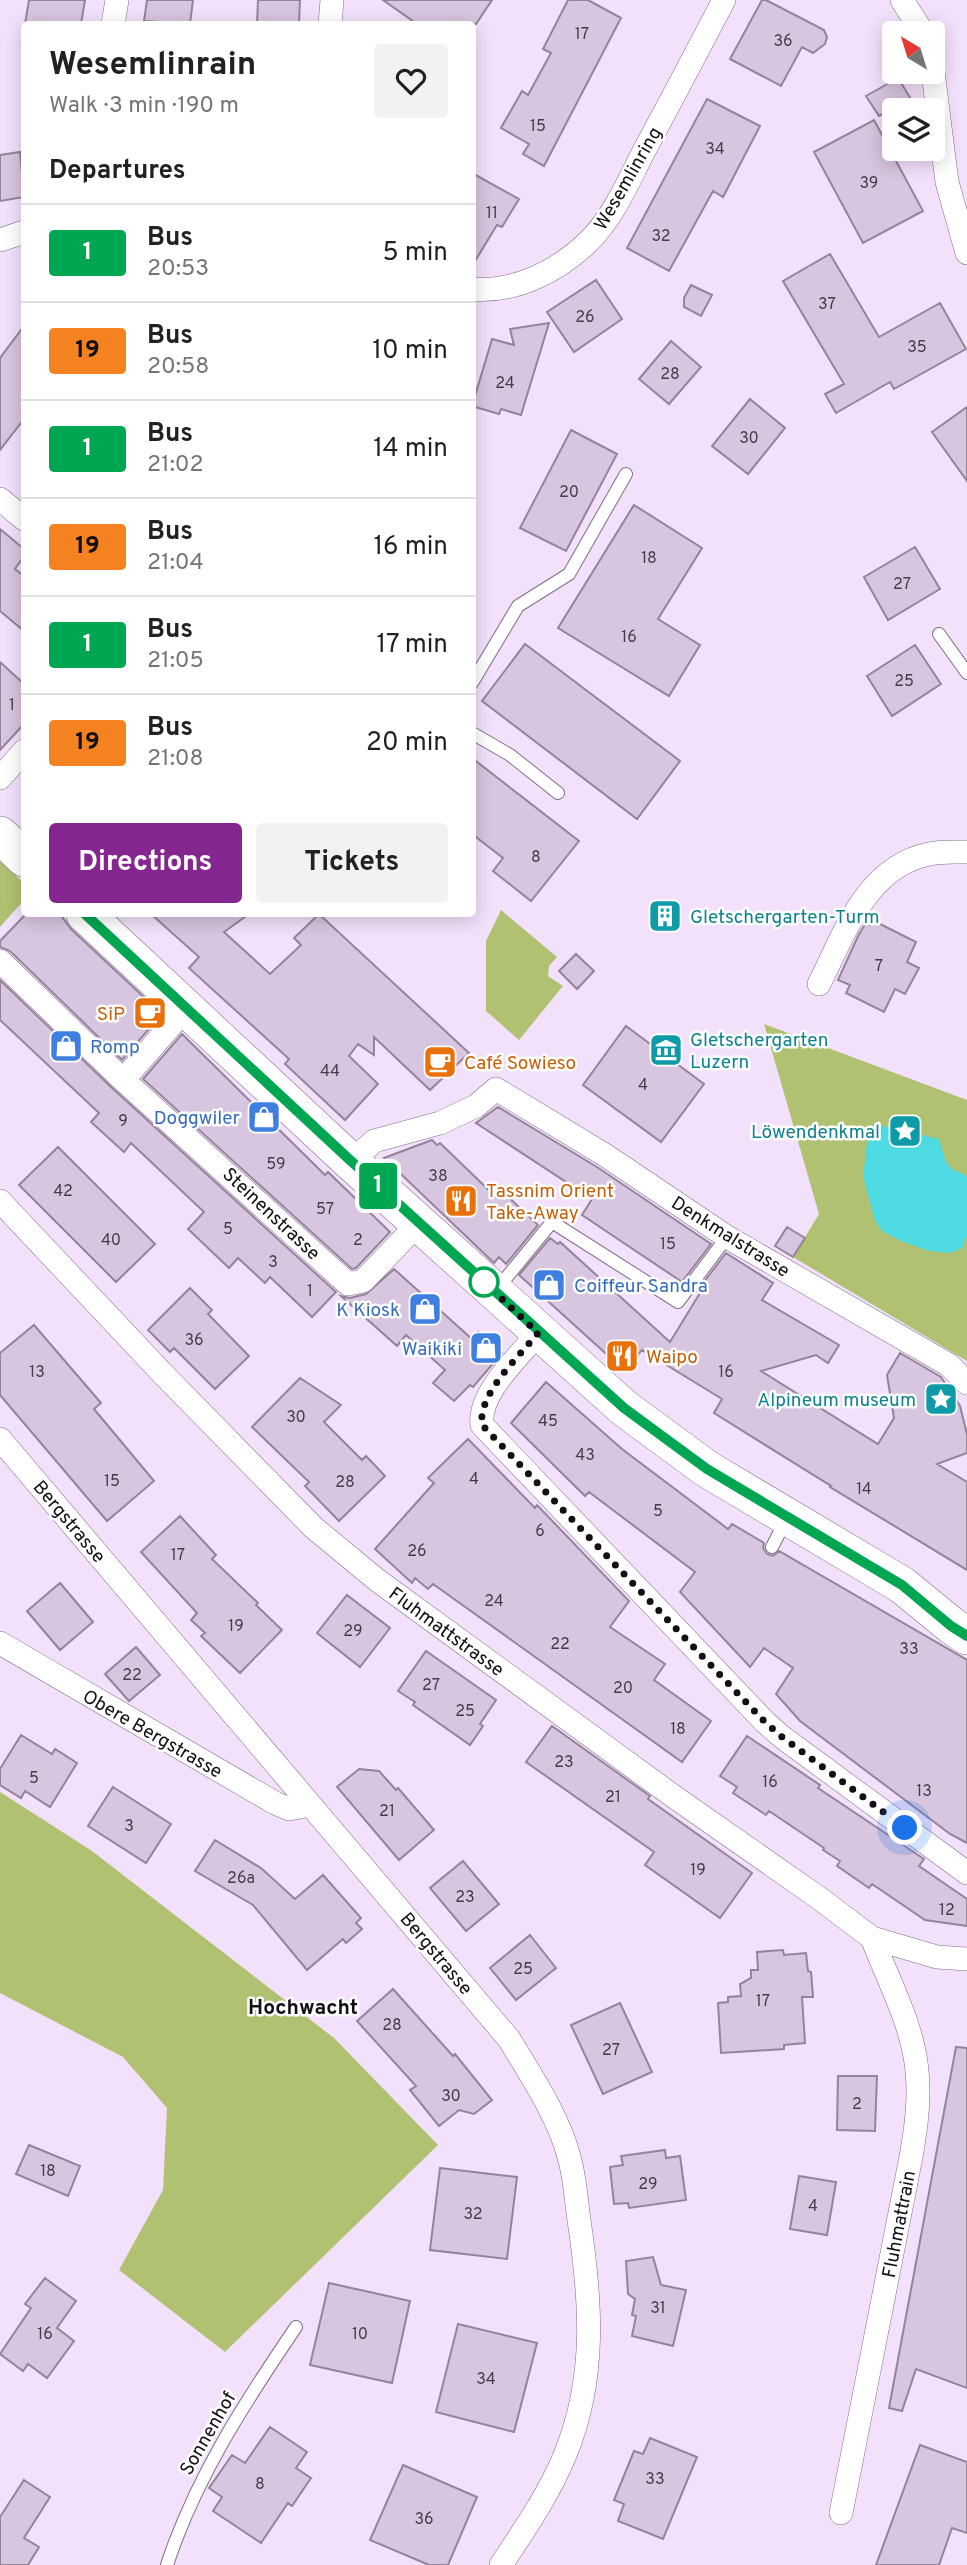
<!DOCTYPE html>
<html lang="en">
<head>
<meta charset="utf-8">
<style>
	body { margin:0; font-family:Overpass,sans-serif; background:#f2f2f2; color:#202124; height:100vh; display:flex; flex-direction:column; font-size:26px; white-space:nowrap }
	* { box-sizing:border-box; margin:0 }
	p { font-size:23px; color:#757577 }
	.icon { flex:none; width:38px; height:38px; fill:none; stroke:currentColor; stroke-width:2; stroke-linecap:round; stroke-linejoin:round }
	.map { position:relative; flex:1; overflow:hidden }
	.sheet { position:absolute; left:21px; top:21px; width:455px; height:896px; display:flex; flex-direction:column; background:#fff; border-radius:7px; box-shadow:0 4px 18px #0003 }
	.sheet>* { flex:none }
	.badge { padding:0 14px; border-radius:5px; font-size:24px; line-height:46px }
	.needle { width:46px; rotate:322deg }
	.fabs { position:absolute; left:882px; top:21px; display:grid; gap:14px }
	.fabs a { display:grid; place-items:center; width:63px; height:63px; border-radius:7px; background:#fff; box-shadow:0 4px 18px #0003; font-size:35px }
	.you { position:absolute; width:35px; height:35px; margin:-18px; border:5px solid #fff; border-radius:50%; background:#1a73e8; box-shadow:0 0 0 10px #1a73e833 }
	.map>.badge { position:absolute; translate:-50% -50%; box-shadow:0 0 0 4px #fff }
	h2 { padding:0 28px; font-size:26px; line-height:63px }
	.round { display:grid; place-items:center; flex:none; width:74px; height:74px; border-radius:7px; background:#f2f2f2 }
	.summary { display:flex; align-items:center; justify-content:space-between; height:119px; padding:0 28px }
	h1 { font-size:33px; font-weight:700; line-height:52px }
	.cta { display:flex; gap:14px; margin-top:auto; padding:14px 28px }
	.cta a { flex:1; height:80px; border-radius:7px; background:#842590; color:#fff; font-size:28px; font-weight:700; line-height:80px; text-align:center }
	.cta a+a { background:#f2f2f2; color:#202124 }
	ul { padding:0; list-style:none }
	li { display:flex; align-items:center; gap:21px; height:98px; padding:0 28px; border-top:2px solid #e0e0e0 }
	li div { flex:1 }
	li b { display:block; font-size:26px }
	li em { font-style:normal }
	li .badge { min-width:77px; font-weight:700; text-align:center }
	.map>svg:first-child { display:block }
	.green { fill:#b0c271 }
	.water { fill:#4ddbe1 }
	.building { fill:#d8c5df; stroke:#94839b; stroke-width:2 }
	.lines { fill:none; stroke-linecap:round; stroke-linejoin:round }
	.lane-casing { stroke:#7e6e85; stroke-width:14 }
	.street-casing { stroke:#7e6e85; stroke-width:24 }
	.primary-casing { stroke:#7e6e85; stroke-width:38 }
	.lane { stroke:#fff; stroke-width:12 }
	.street { stroke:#fff; stroke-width:23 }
	.primary { stroke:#fff; stroke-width:37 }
	.line-casing { stroke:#fff; stroke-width:16 }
	.line { stroke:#00a651; stroke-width:10 }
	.walk { stroke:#150e17; stroke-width:7; stroke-dasharray:0 12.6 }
	.stop-dot { fill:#fff; stroke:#00a651; stroke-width:3.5 }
	.labels { text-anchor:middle; stroke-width:5; stroke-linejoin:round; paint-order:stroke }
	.number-label { font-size:16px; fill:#463c49 }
	.street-label { font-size:19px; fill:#150e17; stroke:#fff }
	.culture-label { font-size:19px; fill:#0d838f; stroke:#fff; text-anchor:start }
	.food-label { font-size:19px; fill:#c56008; stroke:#fff; text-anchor:start }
	.shop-label { font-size:19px; fill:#366cbe; stroke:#fff; text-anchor:end }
	.neighbourhood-label { font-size:21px; font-weight:bold; fill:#150e17; stroke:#fff }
</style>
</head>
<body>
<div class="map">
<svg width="967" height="2565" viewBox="0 0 967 2565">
	<rect width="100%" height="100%" fill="#f3e1fb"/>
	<path class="green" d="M0 861 24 883V900L0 927Z
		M501 910 557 957 549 966 548 976 563 986 519 1040 486 1011V941Z
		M764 1024 967 1100V1361L793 1257 819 1214Z
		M0 1792 92 1851 334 2038 438 2145 225 2352 119 2270 163 2190 167 2108 123 2057 0 1993Z"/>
	<path class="water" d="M873 1124 939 1139C942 1148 944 1162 951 1168 956 1172 962 1172 967 1177V1237L962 1248 950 1253 929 1251 901 1241 882 1231 875 1221 863 1177 867 1143Z"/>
	<path class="building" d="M29 0H85L81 24H25Z
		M147 0H193L190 24 144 21Z
		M258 0H300L299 24H257Z
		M383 0H492L476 24H417Z
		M568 0H588L621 18 544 166 523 154 529 144 501 128 522 91 528 95 551 53 543 49Z
		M762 0H766L824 30 827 37 825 44 813 53 802 47 781 86 730 59Z
		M898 78 911 99 879 116 866 96Z
		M707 99 760 126 723 197 713 191 669 271 627 248Z
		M874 120 923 211 863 243 814 152Z
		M20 152 24 197 0 201V155Z
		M472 173 519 199 502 227 497 225 472 266Z
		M830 254 879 337 940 303 966 349 894 389 890 382 836 413 825 394 844 384 783 281Z
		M596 280 622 319 574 352 547 312Z
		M691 285 712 295 701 316 684 307V298Z
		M549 323 521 415 501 409 499 414 472 406 492 339 514 345 510 329Z
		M24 326V419L0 450V358Z
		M671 341 701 367 669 404 639 379Z
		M750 399 785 428 748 474 712 446Z
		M967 407V481L932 432Z
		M571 430 617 454 566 551 520 528Z
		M634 505 702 548 658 619 700 645 669 696 558 628Z
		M0 529 24 549V556L15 569 24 576V631L0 611Z
		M915 547 940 589 888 620 864 577Z
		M525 644 680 761 637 819 482 701Z
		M915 645 941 684 892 716 867 676Z
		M0 662 24 684V724L0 750Z
		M472 758 579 841 531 901 493 871 503 858 472 834Z
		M26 914H60L71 929 162 1014 122 1060 10 951 0 947V941Z
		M151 914H249L224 932 270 974 301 945 294 938 319 914 469 1053 430 1090 374 1037V1055L358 1044 349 1056 378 1084 345 1120 285 1064 289 1059 189 968 199 957Z
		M872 920 916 942 907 962 919 968 905 994 895 989 884 1012 846 993 850 985 838 980 859 934 866 923 870 925Z
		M576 954 594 971 577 989 559 971Z
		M0 980 111 1087 336 1292 312 1317 270 1277 265 1283 238 1258 229 1268 188 1229 204 1212 131 1143 124 1152 91 1122 99 1113 0 1020Z
		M626 1026 704 1084 661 1142 583 1085Z
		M182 1034 325 1175 328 1172 390 1232 356 1268 352 1269 143 1079Z
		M498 1107 597 1167 711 1244 682 1282 582 1215 592 1199 476 1123Z
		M432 1140 437 1145 440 1143 496 1197 502 1191 538 1225 506 1264 499 1257 494 1263 384 1158Z
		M58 1147 155 1244 116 1282 19 1185Z
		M787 1227 805 1238 793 1257 775 1246Z
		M550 1238 558 1244 560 1242 670 1342 700 1293 697 1291 726 1253 773 1283 762 1300 839 1345 828 1363 816 1355 761 1371 878 1444 894 1418 887 1375 900 1353 941 1377 960 1406 967 1434V1453L937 1464 967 1482V1570L830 1487 831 1486 714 1413 722 1399 642 1350 624 1370 519 1275Z
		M394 1269 472 1339 478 1332 502 1353 473 1387 470 1385 454 1401 433 1383 445 1370 406 1335 397 1346 341 1296 350 1298 366 1294Z
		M190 1288 212 1310 208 1314 249 1356 215 1389 174 1348 170 1352 148 1330Z
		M34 1325 101 1403 94 1409 154 1481 107 1521 0 1395V1353Z
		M300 1378 341 1405 324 1422 362 1460 366 1456 385 1476 339 1521 305 1486 309 1482 252 1427Z
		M546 1382 622 1449 728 1529 732 1524 764 1543 763 1548 767 1554 773 1556 779 1551 967 1660V1843L950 1834 800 1721 776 1694 793 1668 764 1648 750 1667 680 1592 695 1572 589 1492 585 1496 511 1423Z
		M468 1439 535 1508 537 1505 629 1601 610 1627 665 1664 654 1680 711 1721 682 1762 433 1584 428 1589 415 1578 412 1583 375 1549 434 1483 428 1478Z
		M180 1516 216 1555 212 1559 258 1603 256 1605 282 1630 240 1673 201 1636 205 1633 191 1620 197 1613 141 1552Z
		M60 1583 93 1622 60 1650 27 1611Z
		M347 1595 390 1628 360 1667 317 1633Z
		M136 1647 160 1675 129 1701 105 1674Z
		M426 1651 496 1700 480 1724 483 1726 470 1745 413 1705 415 1702 398 1691Z
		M552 1726 650 1796 648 1799 752 1873 720 1918 645 1865 654 1852 526 1762Z
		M21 1735 52 1754 55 1749 77 1763 50 1807 25 1791 21 1798 0 1785V1769Z
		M747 1736 820 1785 818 1788 924 1859 919 1866 967 1899V1926L925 1920 872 1884 869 1888 837 1866 840 1861 823 1850 824 1848 769 1811 766 1815 733 1793 737 1787 720 1776Z
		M359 1769 379 1771 396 1790 398 1788 434 1830 399 1860 337 1787Z
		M113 1787 171 1824 146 1863 88 1826Z
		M215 1840 261 1868 295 1899 323 1875 361 1918 356 1923 362 1929 346 1943 343 1939 307 1970 253 1905 195 1871Z
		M463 1861 499 1904 466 1931 430 1888Z
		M530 1935 556 1968 516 2000 490 1968Z
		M783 1950 784 1955 806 1953 808 1971 811 1972 813 1997H802L805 2043 784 2045V2049L721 2053 718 2003 728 2002V1997L741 1996 740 1984 751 1978V1970H758L757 1952Z
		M393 1989 453 2056 455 2054 492 2100 474 2114 459 2110 439 2126 410 2090 416 2086 357 2021Z
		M620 2003 652 2072 603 2094 571 2025Z
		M956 2047 967 2048V2388L916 2369 902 2411 889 2408Z
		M838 2076H877L875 2131 837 2130Z
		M29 2145 80 2166 68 2196 16 2174Z
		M665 2150 666 2158 680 2156 686 2200 629 2208 628 2203 614 2204 610 2167 623 2165 621 2156Z
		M440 2168 517 2177 507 2259 430 2250Z
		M799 2176 836 2182 827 2235 790 2229Z
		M653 2257 661 2285 686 2290 673 2346 632 2336 636 2316 632 2315 635 2299 628 2294 626 2261Z
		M45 2278 76 2301 57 2328 74 2341 47 2378 28 2364 23 2371 0 2354 31 2308 25 2304Z
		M329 2283 410 2301 392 2383 310 2365Z
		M458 2324 537 2343 514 2432 436 2412Z
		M270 2427 307 2452 296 2468 311 2478 292 2506 288 2503 261 2543 213 2511 222 2497 209 2488 232 2455 245 2463Z
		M650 2438 697 2457 663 2539 618 2521 624 2504 614 2500 634 2451 643 2454Z
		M920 2445 967 2462V2533L952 2528 939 2565H876Z
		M403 2465 477 2497 448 2565H429L370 2540Z
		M24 2480 50 2497 24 2538 39 2547 28 2565H0V2517Z"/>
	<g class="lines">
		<defs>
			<path id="lane" d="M939 634 967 673
				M472 683 518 606 569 574 626 474
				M472 733 510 755 558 793
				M497 1289 552 1222 678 1302 727 1237
				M772 1547 786 1520
				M167 2565C195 2479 245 2402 296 2327"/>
			<path id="street" d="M902 0 923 33
				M113 24 117 0
				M330 24 332 0
				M933 72 947 182 967 253
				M0 240 24 232
				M472 289C515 293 558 271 588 242 613 218 628 182 644 151 671 101 698 50 724 0
				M0 499 24 519
				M0 778 24 751
				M0 961 120 1077 348 1284 363 1281 419 1223
				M819 984C845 933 866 867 929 854 941 851 955 852 967 852
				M125 1078 187 1007
				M351 1162 374 1141 440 1123 476 1106 496 1089 605 1155 727 1237 949 1365 967 1383
				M0 1201 163 1374 314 1528 377 1580 673 1796 819 1898 872 1938 937 1957 967 1959
				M538 1333C519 1357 478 1393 482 1425L765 1722 782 1737 967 1873
				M0 1439 509 2039C530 2074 559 2117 569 2157 575 2177 576 2199 579 2220 591 2301 597 2377 565 2455 549 2494 524 2530 501 2565
				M0 1643 275 1803 289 1809 310 1805
				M841 2513 911 2157C916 2128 920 2100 917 2071 913 2025 888 1980 872 1938"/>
			<path id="primary" d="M0 835 24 858
				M85 914 351 1162 624 1408 707 1469 902 1585 952 1626 967 1636"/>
		</defs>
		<use href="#lane" class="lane-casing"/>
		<use href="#street" class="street-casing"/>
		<use href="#primary" class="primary-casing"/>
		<use href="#lane" class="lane"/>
		<use href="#street" class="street"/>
		<use href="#primary" class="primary"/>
	</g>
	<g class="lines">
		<defs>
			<path id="line" d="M85 914 351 1161 624 1408 707 1469 902 1585 951 1626 967 1636"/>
		</defs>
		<use href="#line" class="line-casing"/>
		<use href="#line" class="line"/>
		<path class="walk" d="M484 1282 538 1333C519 1357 478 1393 482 1425L765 1722 782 1737 905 1828"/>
	</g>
	<defs>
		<symbol id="building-square" viewBox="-11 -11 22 22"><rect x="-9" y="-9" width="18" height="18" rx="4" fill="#0f9aa8" stroke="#fff"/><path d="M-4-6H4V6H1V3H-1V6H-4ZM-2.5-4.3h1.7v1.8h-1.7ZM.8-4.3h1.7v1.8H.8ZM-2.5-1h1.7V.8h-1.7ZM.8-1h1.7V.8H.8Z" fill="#fff"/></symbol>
		<symbol id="cafe-square" viewBox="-11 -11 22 22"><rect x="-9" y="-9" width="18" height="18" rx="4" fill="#e8710a" stroke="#fff"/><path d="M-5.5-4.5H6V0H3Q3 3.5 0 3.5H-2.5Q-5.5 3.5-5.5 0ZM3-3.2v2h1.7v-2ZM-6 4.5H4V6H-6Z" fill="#fff"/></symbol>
		<symbol id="shop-square" viewBox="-11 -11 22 22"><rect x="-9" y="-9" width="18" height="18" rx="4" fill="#3f7fe0" stroke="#fff"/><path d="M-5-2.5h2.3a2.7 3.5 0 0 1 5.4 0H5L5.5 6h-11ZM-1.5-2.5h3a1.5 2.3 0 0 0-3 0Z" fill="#fff"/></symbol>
		<symbol id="museum-square" viewBox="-11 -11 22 22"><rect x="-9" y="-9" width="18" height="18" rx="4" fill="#0f9aa8" stroke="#fff"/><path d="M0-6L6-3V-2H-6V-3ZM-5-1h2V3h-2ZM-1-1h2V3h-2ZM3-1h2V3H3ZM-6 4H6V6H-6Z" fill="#fff"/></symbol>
		<symbol id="sight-square" viewBox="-11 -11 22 22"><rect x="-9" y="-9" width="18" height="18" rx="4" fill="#0f9aa8" stroke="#fff"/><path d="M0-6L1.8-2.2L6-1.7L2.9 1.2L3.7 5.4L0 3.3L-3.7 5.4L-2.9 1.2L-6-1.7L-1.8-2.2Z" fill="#fff"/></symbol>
		<symbol id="restaurant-square" viewBox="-11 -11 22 22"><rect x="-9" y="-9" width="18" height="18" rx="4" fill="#e8710a" stroke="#fff"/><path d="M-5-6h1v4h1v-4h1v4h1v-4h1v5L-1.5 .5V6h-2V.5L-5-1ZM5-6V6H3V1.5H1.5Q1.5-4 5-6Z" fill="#fff"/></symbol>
	</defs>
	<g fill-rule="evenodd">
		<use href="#building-square" x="646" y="897" width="38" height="38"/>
		<use href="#cafe-square" x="131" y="994" width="38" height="38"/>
		<use href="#shop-square" x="47" y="1027" width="38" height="38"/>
		<use href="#museum-square" x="647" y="1031" width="38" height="38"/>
		<use href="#cafe-square" x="421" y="1043" width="38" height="38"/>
		<use href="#shop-square" x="245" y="1098" width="38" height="38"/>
		<use href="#sight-square" x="886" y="1112" width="38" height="38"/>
		<use href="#restaurant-square" x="442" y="1182" width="38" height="38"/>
		<use href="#shop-square" x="530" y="1266" width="38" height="38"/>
		<use href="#shop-square" x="406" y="1290" width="38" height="38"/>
		<use href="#shop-square" x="467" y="1329" width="38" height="38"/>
		<use href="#restaurant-square" x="603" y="1337" width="38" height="38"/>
		<use href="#sight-square" x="922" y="1380" width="38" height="38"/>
	</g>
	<circle class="stop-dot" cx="484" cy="1282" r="14"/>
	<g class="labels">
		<g class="number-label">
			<text x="582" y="39">17</text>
			<text x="783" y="46">36</text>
			<text x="538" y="131">15</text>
			<text x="715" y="154">34</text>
			<text x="869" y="188">39</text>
			<text x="492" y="218">11</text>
			<text x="661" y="241">32</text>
			<text x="827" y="309">37</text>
			<text x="585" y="322">26</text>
			<text x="917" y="352">35</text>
			<text x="670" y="379">28</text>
			<text x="505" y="388">24</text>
			<text x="749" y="443">30</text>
			<text x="569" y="497">20</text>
			<text x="649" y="563">18</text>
			<text x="902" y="589">27</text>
			<text x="629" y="642">16</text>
			<text x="904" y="686">25</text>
			<text x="12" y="710">1</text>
			<text x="536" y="862">8</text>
			<text x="879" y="971">7</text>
			<text x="330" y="1076">44</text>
			<text x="643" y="1090">4</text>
			<text x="123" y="1126">9</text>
			<text x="276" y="1169">59</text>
			<text x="438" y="1181">38</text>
			<text x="63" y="1196">42</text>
			<text x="325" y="1214">57</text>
			<text x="228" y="1234">5</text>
			<text x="111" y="1245">40</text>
			<text x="358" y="1245">2</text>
			<text x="668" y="1249">15</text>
			<text x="273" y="1267">3</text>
			<text x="310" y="1296">1</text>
			<text x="194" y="1345">36</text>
			<text x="37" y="1377">13</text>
			<text x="726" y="1377">16</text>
			<text x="296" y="1422">30</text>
			<text x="548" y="1426">45</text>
			<text x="585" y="1460">43</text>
			<text x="474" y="1484">4</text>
			<text x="112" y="1486">15</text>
			<text x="345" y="1487">28</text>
			<text x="864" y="1494">14</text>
			<text x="658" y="1516">5</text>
			<text x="540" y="1536">6</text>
			<text x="417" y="1556">26</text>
			<text x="178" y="1560">17</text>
			<text x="494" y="1606">24</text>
			<text x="236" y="1631">19</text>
			<text x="353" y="1636">29</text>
			<text x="560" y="1649">22</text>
			<text x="909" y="1654">33</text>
			<text x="132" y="1680">22</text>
			<text x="431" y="1690">27</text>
			<text x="623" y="1693">20</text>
			<text x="465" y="1716">25</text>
			<text x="678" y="1734">18</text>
			<text x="564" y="1767">23</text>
			<text x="34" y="1783">5</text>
			<text x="770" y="1787">16</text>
			<text x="924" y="1796">13</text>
			<text x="613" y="1802">21</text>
			<text x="387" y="1816">21</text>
			<text x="129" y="1831">3</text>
			<text x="698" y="1875">19</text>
			<text x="241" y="1883">26a</text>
			<text x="465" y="1902">23</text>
			<text x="947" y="1915">12</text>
			<text x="523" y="1974">25</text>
			<text x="763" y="2006">17</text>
			<text x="392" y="2030">28</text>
			<text x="611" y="2055">27</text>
			<text x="451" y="2101">30</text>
			<text x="857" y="2109">2</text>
			<text x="48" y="2176">18</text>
			<text x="648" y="2189">29</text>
			<text x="813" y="2211">4</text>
			<text x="473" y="2219">32</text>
			<text x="658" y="2313">31</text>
			<text x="45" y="2339">16</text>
			<text x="360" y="2339">10</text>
			<text x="486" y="2384">34</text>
			<text x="655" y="2484">33</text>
			<text x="260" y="2489">8</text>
			<text x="424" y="2524">36</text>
		</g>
		<g class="street-label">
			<text transform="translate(627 178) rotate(-60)" y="7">Wesemlinring</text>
			<text transform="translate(272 1213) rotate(43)" y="7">Steinenstrasse</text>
			<text transform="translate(731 1236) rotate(32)" y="7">Denkmalstrasse</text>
			<text transform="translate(70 1521) rotate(50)" y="7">Bergstrasse</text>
			<text transform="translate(447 1631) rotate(36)" y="7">Fluhmattstrasse</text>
			<text transform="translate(153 1733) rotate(30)" y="7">Obere Bergstrasse</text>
			<text transform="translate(437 1953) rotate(50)" y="7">Bergstrasse</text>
			<text transform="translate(898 2224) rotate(-79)" y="7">Fluhmattrain</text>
			<text transform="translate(207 2433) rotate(-60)" y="7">Sonnenhof</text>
		</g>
		<g class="culture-label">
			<text x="690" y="923">Gletschergarten-Turm</text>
			<text x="690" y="1046">Gletschergarten<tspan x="690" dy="22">Luzern</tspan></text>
			<text x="880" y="1138" text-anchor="end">Löwendenkmal</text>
			<text x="916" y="1406" text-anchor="end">Alpineum museum</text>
		</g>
		<g class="food-label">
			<text x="125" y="1020" text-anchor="end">SiP</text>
			<text x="464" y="1069">Café Sowieso</text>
			<text x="486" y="1197">Tassnim Orient<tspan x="486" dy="22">Take-Away</tspan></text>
			<text x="646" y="1363">Waipo</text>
		</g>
		<g class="shop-label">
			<text x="90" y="1053" text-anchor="start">Romp</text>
			<text x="240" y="1124">Doggwiler</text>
			<text x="574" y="1292" text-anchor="start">Coiffeur Sandra</text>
			<text x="400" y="1316">K Kiosk</text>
			<text x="462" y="1355">Waikiki</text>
		</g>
		<g class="neighbourhood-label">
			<text x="303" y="2014">Hochwacht</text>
		</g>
	</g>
</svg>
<div class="fabs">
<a><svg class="needle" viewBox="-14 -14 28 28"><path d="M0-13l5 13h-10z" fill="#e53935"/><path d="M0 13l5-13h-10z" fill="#757577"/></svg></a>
<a><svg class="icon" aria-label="layers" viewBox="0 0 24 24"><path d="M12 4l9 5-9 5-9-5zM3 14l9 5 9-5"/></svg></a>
</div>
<div class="you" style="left:905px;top:1828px"></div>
<b class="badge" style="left:378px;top:1186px;background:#00a651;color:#fff">1</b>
<section class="sheet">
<div class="summary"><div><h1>Wesemlinrain</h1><p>Walk · 3 min · 190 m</p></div><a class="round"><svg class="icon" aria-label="heart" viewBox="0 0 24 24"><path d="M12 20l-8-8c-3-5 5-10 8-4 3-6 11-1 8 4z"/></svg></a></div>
<h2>Departures</h2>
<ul>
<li><span class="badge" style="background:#00a651;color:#fff">1</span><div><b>Bus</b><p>20:53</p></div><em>5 min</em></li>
<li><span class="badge" style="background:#f58220;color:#111">19</span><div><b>Bus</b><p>20:58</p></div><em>10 min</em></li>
<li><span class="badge" style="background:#00a651;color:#fff">1</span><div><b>Bus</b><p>21:02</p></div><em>14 min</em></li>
<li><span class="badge" style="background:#f58220;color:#111">19</span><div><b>Bus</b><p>21:04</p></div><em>16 min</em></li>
<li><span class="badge" style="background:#00a651;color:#fff">1</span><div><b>Bus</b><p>21:05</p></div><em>17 min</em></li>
<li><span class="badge" style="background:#f58220;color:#111">19</span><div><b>Bus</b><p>21:08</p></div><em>20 min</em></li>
</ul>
<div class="cta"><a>Directions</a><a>Tickets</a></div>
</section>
</div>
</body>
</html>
